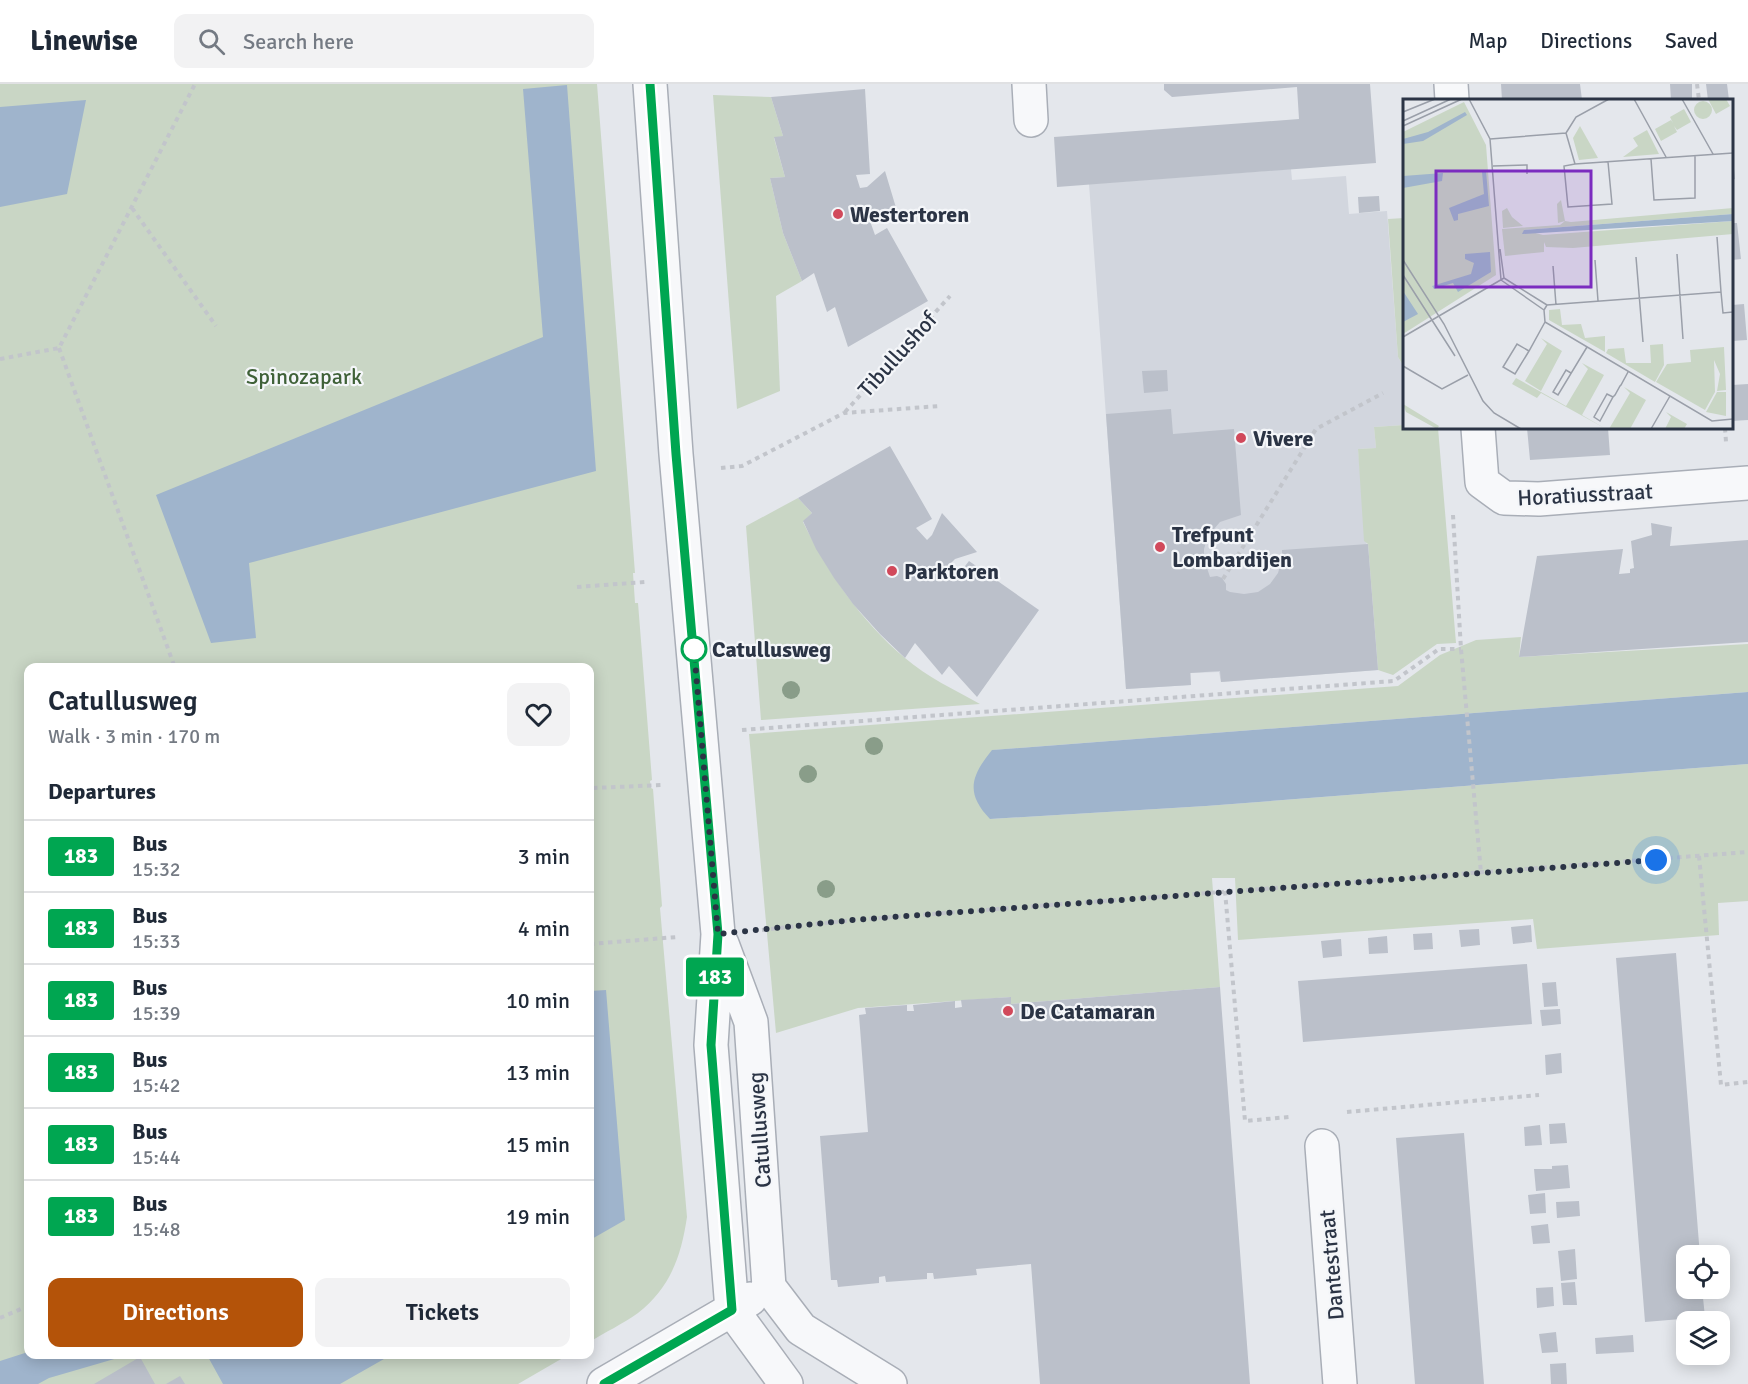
<!DOCTYPE html>
<html lang="en">
<head>
<meta charset="utf-8">
<style>
	body { margin:0; font-family:Signika,sans-serif; background:#f2f2f3; color:#1f2937; height:100vh; display:flex; flex-direction:column; font-size:22px; white-space:nowrap }
	* { box-sizing:border-box; margin:0 }
	p { font-size:20px; color:#747a83 }
	.icon { flex:none; width:33px; height:33px; fill:none; stroke:currentColor; stroke-width:2; stroke-linecap:round; stroke-linejoin:round }
	.map { position:relative; flex:1; overflow:hidden }
	.panel { position:absolute; left:24px; top:579px; width:570px; height:696px; display:flex; flex-direction:column; background:#fff; border-radius:12px; box-shadow:0 3px 15px #0003 }
	.panel>* { flex:none }
	.badge { padding:0 12px; border-radius:4px; font-size:21px; line-height:39px }
	.fabs { position:absolute; left:1676px; top:1161px; display:grid; gap:12px }
	.fabs a { display:grid; place-items:center; width:54px; height:54px; border-radius:12px; background:#fff; box-shadow:0 3px 15px #0003; font-size:30px }
	.you { position:absolute; width:30px; height:30px; margin:-15px; border:4px solid #fff; border-radius:50%; background:#1a73e8; box-shadow:0 0 0 9px #1a73e833 }
	.map>.badge { position:absolute; translate:-50% -50%; box-shadow:0 0 0 3px #fff }
	h2 { padding:0 24px; font-size:22px; line-height:54px }
	.round { display:grid; place-items:center; flex:none; width:63px; height:63px; border-radius:12px; background:#f2f2f3 }
	.headline { display:flex; align-items:center; justify-content:space-between; height:102px; padding:0 24px }
	h1 { font-size:28px; font-weight:600; line-height:45px }
	.action { display:flex; gap:12px; margin-top:auto; padding:12px 24px }
	.action a { flex:1; height:69px; border-radius:12px; background:#b45309; color:#fff; font-size:24px; font-weight:600; line-height:69px; text-align:center }
	.action a+a { background:#f2f2f3; color:#1f2937 }
	ul { padding:0; list-style:none }
	li { display:flex; align-items:center; gap:18px; height:72px; padding:0 24px; border-top:2px solid #e0e1e3 }
	li div { flex:1 }
	li b { display:block; font-size:22px }
	li em { font-style:normal }
	li .badge { min-width:66px; font-weight:700; text-align:center }
	header { display:flex; align-items:center; gap:36px; box-sizing:border-box; height:84px; padding:0 30px; background:#fff; border-bottom:2px solid #e0e1e3 }
	header strong { font-size:28px }
	nav { display:flex; gap:33px; margin-inline-start:auto; font-size:21px }
	.search { width:420px; height:54px; background:#f2f2f3; display:flex; align-items:center; gap:15px; box-sizing:border-box; padding:0 21px; border-radius:12px; color:#747a83; font-size:22px }
	.map>svg:first-child { display:block }
	.built { fill:#d2d6de }
	.green { fill:#c9d6c5 }
	.water { fill:#9fb4cc }
	.building { fill:#bbc0ca }
	.lines { fill:none; stroke-linecap:round; stroke-linejoin:round }
	.minor-casing { stroke:#a9aeb7; stroke-width:36 }
	.path { stroke:#c2c5cb; stroke-width:4; stroke-dasharray:4.5 4.5; stroke-linecap:butt }
	.minor { stroke:#f7f8fa; stroke-width:33 }
	.tree { fill:#899d89 }
	.line-casing { stroke:#fff; stroke-width:14 }
	.line { stroke:#00a651; stroke-width:9 }
	.walk { stroke:#2b3445; stroke-width:6; stroke-dasharray:0 10.8 }
	.poi-dot { fill:#d1495b; stroke:#f4f6f9; stroke-width:2 }
	.stop-dot { fill:#fff; stroke:#00a651; stroke-width:3 }
	.labels { text-anchor:middle; stroke-width:4.5; stroke-linejoin:round; paint-order:stroke }
	.poi-label { font-size:22px; font-weight:bold; fill:#2b3445; stroke:#f4f6f9; text-anchor:start }
	.street-label { font-size:22px; fill:#2b3445; stroke:#f4f6f9 }
	.park-label { font-size:22px; fill:#3f6138; stroke:#f4f6f9 }
	.stop-label { font-size:22px; font-weight:bold; fill:#2b3445; stroke:#f4f6f9; text-anchor:start }
	.inset-road { fill:none; stroke:#9a9fa9; stroke-width:1.5 }
	.view { fill:#7b2cbf; fill-opacity:0.15; stroke:#7b2cbf; stroke-width:3 }
	.inset-edge { fill:none; stroke:#2b3445; stroke-width:3 }
</style>
</head>
<body>
<header>
<strong>Linewise</strong>
<div class="search"><svg class="icon" aria-label="search" viewBox="0 0 24 24"><circle cx="10" cy="10" r="6"/><path d="M15 15l6 6"/></svg>Search here</div>
<nav><a>Map</a><a>Directions</a><a>Saved</a></nav>
</header>
<div class="map">
<svg width="1748" height="1300" viewBox="0 0 1748 1300">
	<rect width="100%" height="100%" fill="#e4e7ec"/>
	<path class="built" d="M1291 85 1292 96 1346 92 1349 130 1387 127 1398 273 1404 283V341L1374 343 1376 364 1358 365 1378 586 1221 598 1219 588 1191 589V601L1126 605 1089 100Z"/>
	<path class="green" d="M0 0H597L635 489H633L635 519H638L652 696 650 697 651 704 653 705 662 822 660 824 687 1133C681 1173 670 1204 638 1229 623 1240 605 1248 590 1258V584H28V1270L568 1271 518 1300H0Z
		M713 11 771 13 783 52 774 54 785 93 770 94 783 149 802 197 776 212 780 307 737 325Z
		M1404 134V283L1398 273 1388 135Z
		M1404 341V344H1438L1456 559 1437 560 1393 591 1378 586 1368 460 1364 457 1358 365 1376 364 1374 343Z
		M798 414 812 429 803 438C828 489 861 537 905 574 927 593 955 606 980 620L761 636 746 442Z
		M1521 553 1519 573 1748 560V608L993 666 990 735 1206 722 1748 680V817L1718 819 1719 851 1537 865 1533 835 1238 856 1235 794H1212L1220 903 1011 920 1010 913 858 924 776 949 749 650 1398 602 1440 571 1476 556Z"/>
	<path class="water" d="M567 1 596 387 249 479 256 554 211 559 156 411 543 253 523 5Z
		M86 16 67 110 0 123V23Z
		M1748 608V680L1206 722 990 735C965 709 971 692 992 666Z
		M606 906 625 1136 590 1156V907Z
		M28 1268V1270L128 1271 49 1294 38 1300H0V1277Z
		M207 1271H391L340 1300H223Z"/>
	<path class="building" d="M1164 0H1370L1376 79 1057 103 1054 53 1299 35 1297 3 1172 13 1164 6Z
		M1501 0H1580L1582 16H1502Z
		M1670 0H1692V16H1671Z
		M1706 0H1727L1729 16H1708Z
		M865 5 870 90 856 91 860 104 867 103 885 87 900 137 876 135 870 137 875 151 887 144 928 217 848 263 835 223 827 228 814 189 802 197 783 149 770 94 785 93 774 53 783 52 771 13Z
		M1732 75H1733L1735 95 1732 96Z
		M1379 112 1380 127 1359 129 1358 113Z
		M1732 139H1737L1741 175 1732 176Z
		M1744 220 1747 256 1732 257V221Z
		M1167 286 1168 307 1144 309 1142 287Z
		M1748 300V336L1732 337V301Z
		M1171 325 1173 350 1234 345 1241 431 1220 438 1208 452 1204 465V475L1210 493 1217 492 1222 494 1226 500V506L1230 508 1244 510 1258 508 1270 500 1278 489 1282 475V466L1368 460 1378 586 1221 598 1220 587 1190 589 1191 601 1126 605 1106 330Z
		M1527 344H1608L1610 371 1530 376Z
		M890 362 932 435 916 444 927 456 932 451 942 429 977 468 955 475 950 480 958 491 969 477 1039 526 977 613 949 582 942 591 915 559 905 574 880 550 853 520 834 494 816 465 803 437 812 429 798 414Z
		M1651 439 1672 443 1670 462 1748 456V558L1519 573 1537 472 1623 465 1619 490 1630 489V485L1634 484 1631 457 1652 451Z
		M1531 841 1532 858 1513 860 1511 843Z
		M1479 845 1480 861 1461 863 1459 846Z
		M1432 849 1433 865 1414 866 1413 850Z
		M1387 852 1388 869 1369 870 1368 854Z
		M1341 855 1342 872 1323 874 1321 857Z
		M1676 869 1700 1172H1686V1204H1702L1705 1233 1645 1238 1616 874Z
		M1527 880 1532 940 1303 958 1298 897Z
		M1556 898 1558 922 1544 923 1542 899Z
		M1220 903 1250 1300H1040L1031 1180 976 1185 977 1191 934 1195 933 1189H927V1195L886 1198 885 1192 879 1193V1199L838 1203 837 1196H831L820 1052 868 1048 859 931 866 930 865 924 907 921V927H914L913 921 955 917V924L962 923 961 916 1011 913V920Z
		M1560 925 1561 940 1542 942 1540 926Z
		M1561 969 1562 989 1546 991 1545 971Z
		M1565 1039 1567 1059 1550 1060 1549 1040Z
		M1540 1041 1542 1061 1525 1062 1524 1043Z
		M1464 1049 1484 1300H1415L1396 1054Z
		M1568 1081 1570 1104 1536 1107 1534 1085H1552V1082Z
		M1545 1109 1546 1129 1530 1130 1528 1111Z
		M1579 1117 1580 1132 1557 1134 1556 1118Z
		M1548 1140 1550 1159 1533 1160 1531 1142Z
		M1575 1165 1577 1195 1561 1197 1558 1167Z
		M1575 1198 1577 1221H1563L1561 1199Z
		M1553 1203 1554 1222 1537 1224 1536 1204Z
		M1719 1245H1723V1261H1719Z
		M1556 1248 1558 1268 1542 1269 1539 1250Z
		M1633 1251 1634 1268 1596 1270 1595 1254Z
		M140 1273 155 1300H94Z
		M1566 1279 1567 1300H1551L1550 1280Z
		M180 1292 185 1300H166Z"/>
	<g class="lines">
		<defs>
			<path id="minor" d="M650 0 676 370 718 850 711 961 732 1226
				M1029 0 1031 36
				M1451 0 1452 16
				M1478 344 1482 398 1504 414 1539 415 1748 399
				M722 860 751 938 769 1203
				M1322 1062 1340 1300
				M769 1203 801 1245 890 1300
				M732 1226 786 1300
				M604 1300 750 1215"/>
		</defs>
		<use href="#minor" class="minor-casing"/>
		<path class="path" d="M1697 0 1699 16
			M132 124 216 242
			M59 264 175 584
			M0 275 59 264 195 0
			M845 328 950 212
			M1725 344 1726 358
			M721 384 742 382 844 329 940 322
			M1453 431 1461 565 1481 789
			M1223 495 1316 345 1383 309
			M577 503 645 498
			M742 646 1394 597 1439 565H1461
			M593 704 662 701
			M1699 772 1721 1001 1748 998
			M1225 807 1245 1037 1289 1033
			M762 846 853 836 1748 768
			M590 860 677 853
			M1347 1028 1539 1011
			M0 1234 28 1222"/>
		<use href="#minor" class="minor"/>
	</g>
	<g class="tree">
		<circle cx="791" cy="606" r="9"/>
		<circle cx="874" cy="662" r="9"/>
		<circle cx="808" cy="690" r="9"/>
		<circle cx="826" cy="805" r="9"/>
	</g>
	<g class="lines">
		<defs>
			<path id="line" d="M604 1300 732 1226 711 961 718 850 676 370 650 0"/>
		</defs>
		<use href="#line" class="line-casing"/>
		<use href="#line" class="line"/>
		<path class="walk" d="M694 565 718 850 853 836 1656 776"/>
	</g>
	<g class="poi-dot">
		<circle cx="838" cy="130" r="6"/>
		<circle cx="1241" cy="354" r="6"/>
		<circle cx="1160" cy="463" r="6"/>
		<circle cx="892" cy="487" r="6"/>
		<circle cx="1008" cy="927" r="6"/>
	</g>
	<circle class="stop-dot" cx="694" cy="565" r="12"/>
	<g class="labels">
		<g class="poi-label">
			<text x="850" y="138">Westertoren</text>
			<text x="1253" y="362">Vivere</text>
			<text x="1172" y="458">Trefpunt<tspan x="1172" dy="25">Lombardijen</tspan></text>
			<text x="904" y="495">Parktoren</text>
			<text x="1020" y="935">De Catamaran</text>
		</g>
		<g class="street-label">
			<text transform="translate(897 270) rotate(-48)" y="8">Tibullushof</text>
			<text transform="translate(1585 410) rotate(-3)" y="8">Horatiusstraat</text>
			<text transform="translate(759 1046) rotate(-94)" y="8">Catullusweg</text>
			<text transform="translate(1331 1181) rotate(-95)" y="8">Dantestraat</text>
		</g>
		<g class="park-label">
			<text x="304" y="300">Spinozapark</text>
		</g>
		<g class="stop-label">
			<text x="712" y="573">Catullusweg</text>
		</g>
	</g>
	<g transform="translate(1403 15)">
		<rect width="330" height="330" fill="#e4e7ec"/>
		<path d="M305 0H323L327 7 313 15ZM291 11a9 9 0 1 1 18 0a9 9 0 1 1-18 0ZM61 3 83 46 93 176 0 235V33ZM281 10 288 23 274 31 271 27 274 33 258 42 252 30 268 21 270 24 267 18ZM177 27 195 59 176 61 170 39ZM244 31 256 55 220 58 235 47 230 39ZM158 101 162 122 168 123 330 109V115L121 131 140 136 330 122V135L170 149 143 148 141 143V153L102 157 99 130 157 126 162 122 155 124 154 105ZM104 109 109 118 120 127 100 129 99 112ZM157 210 159 226 178 225 182 239 202 237V253L146 221V211ZM138 239 159 252 138 292 122 282 144 245ZM260 245 261 266 252 283 203 254 205 250 221 249 223 264H248L247 246ZM321 248 323 291 314 292 317 275 311 261 312 293 302 311 253 283 264 265 288 263 287 251ZM179 264 201 276 179 316 203 330 138 294 134 299 109 285 113 279 163 307 185 270ZM221 288 243 301 227 330H206L227 294ZM314 293H323V317L303 313ZM0 305 36 327 34 330 3 313ZM263 313 284 325 281 330H262L268 318Z" fill="#c9d6c5"/>
		<path d="M62 13 64 16 20 42 0 45V40L25 33ZM83 72 86 107 55 115V121L51 122 46 109 81 95 79 73ZM40 74 39 82 0 89V77ZM330 115V122L119 135 121 131ZM87 153 88 173 55 193 50 184 31 190 29 187 68 175 71 164 62 160V155ZM0 192 15 215 0 223Z" fill="#9fb4cc"/>
		<path class="inset-road" d="M66 0 87 40 98 181M231 0 263 58M279 0 310 55M0 13 32 0M0 22 48 0M0 27 59 0M163 34 173 18 206 0M163 34 172 65M87 40 163 34M248 60 251 101 292 99V56M205 63 209 105 165 108 161 67 172 65 330 54M90 67 124 66V75M314 138 318 193M97 150 101 179M274 155 280 240M233 158 240 243M0 161 41 225 80 302 91 314 118 330M192 161 195 202M150 167 153 206M0 176 52 257M101 179 144 206M98 181 141 211M141 211 142 223 309 322 330 320M141 211 144 206 318 193 320 214 330 213M0 238 101 179M126 252 114 245 100 268 112 275 126 252 142 223M0 267 39 290 65 276M168 274 163 271 150 293 155 296 184 248M210 298 204 295 191 318 197 322 210 298 212 296 217 287 218 286 225 273M248 330 267 297"/>
		<path class="view" d="M33 72H188V188H33Z"/>
		<rect width="330" height="330" class="inset-edge"/>
	</g>
</svg>
<div class="fabs">
<a><svg class="icon" aria-label="locate" viewBox="0 0 24 24"><circle cx="12" cy="12" r="6"/><path d="M12 2v4M12 18v4M2 12h4M18 12h4"/></svg></a>
<a><svg class="icon" aria-label="layers" viewBox="0 0 24 24"><path d="M12 4l9 5-9 5-9-5zM3 14l9 5 9-5"/></svg></a>
</div>
<div class="you" style="left:1656px;top:776px"></div>
<b class="badge" style="left:715px;top:893px;background:#00a651;color:#fff">183</b>
<section class="panel">
<div class="headline"><div><h1>Catullusweg</h1><p>Walk · 3 min · 170 m</p></div><a class="round"><svg class="icon" aria-label="heart" viewBox="0 0 24 24"><path d="M12 20l-8-8c-3-5 5-10 8-4 3-6 11-1 8 4z"/></svg></a></div>
<h2>Departures</h2>
<ul>
<li><span class="badge" style="background:#00a651;color:#fff">183</span><div><b>Bus</b><p>15:32</p></div><em>3 min</em></li>
<li><span class="badge" style="background:#00a651;color:#fff">183</span><div><b>Bus</b><p>15:33</p></div><em>4 min</em></li>
<li><span class="badge" style="background:#00a651;color:#fff">183</span><div><b>Bus</b><p>15:39</p></div><em>10 min</em></li>
<li><span class="badge" style="background:#00a651;color:#fff">183</span><div><b>Bus</b><p>15:42</p></div><em>13 min</em></li>
<li><span class="badge" style="background:#00a651;color:#fff">183</span><div><b>Bus</b><p>15:44</p></div><em>15 min</em></li>
<li><span class="badge" style="background:#00a651;color:#fff">183</span><div><b>Bus</b><p>15:48</p></div><em>19 min</em></li>
</ul>
<div class="action"><a>Directions</a><a>Tickets</a></div>
</section>
</div>
</body>
</html>
